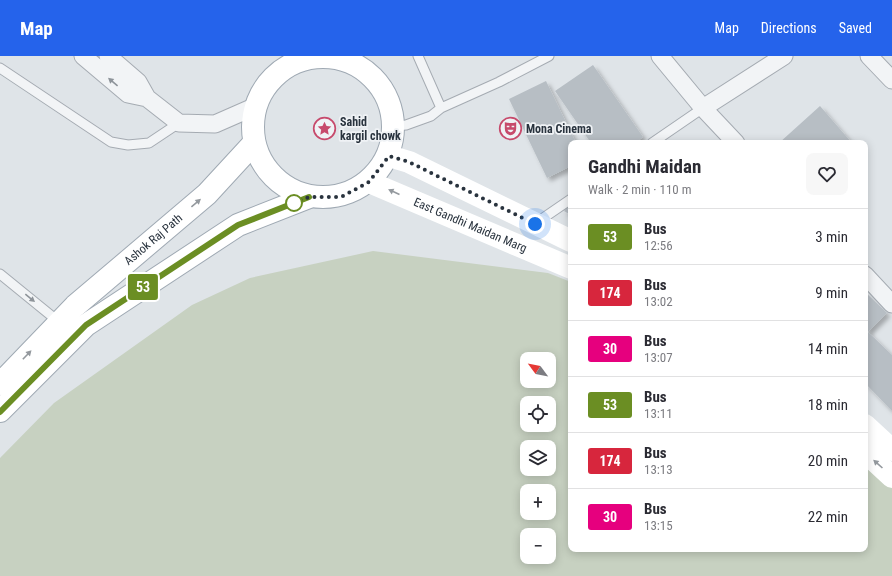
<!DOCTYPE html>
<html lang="en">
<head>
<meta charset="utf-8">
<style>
	body { margin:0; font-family:"Roboto Condensed",sans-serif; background:#f7f7f7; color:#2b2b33; height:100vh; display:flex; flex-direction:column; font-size:15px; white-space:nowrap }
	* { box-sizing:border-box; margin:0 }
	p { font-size:13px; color:#7c7c81 }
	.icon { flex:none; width:22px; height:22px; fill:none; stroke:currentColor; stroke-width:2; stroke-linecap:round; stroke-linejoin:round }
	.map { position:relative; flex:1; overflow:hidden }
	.drawer { position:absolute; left:568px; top:84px; width:300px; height:412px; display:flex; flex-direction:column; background:#fff; border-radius:8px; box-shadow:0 2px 10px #0003 }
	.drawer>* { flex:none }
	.badge { padding:0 8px; border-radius:3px; font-size:14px; line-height:26px }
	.needle { width:26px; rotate:302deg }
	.fabs { position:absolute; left:520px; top:296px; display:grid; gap:8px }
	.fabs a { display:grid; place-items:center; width:36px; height:36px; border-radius:8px; background:#fff; box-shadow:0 2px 10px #0003; font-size:20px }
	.you { position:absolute; width:20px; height:20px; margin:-10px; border:3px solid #fff; border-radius:50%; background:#1a73e8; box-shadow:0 0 0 6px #1a73e833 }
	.map>.badge { position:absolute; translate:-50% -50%; box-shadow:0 0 0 2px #fff }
	.round { display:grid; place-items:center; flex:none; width:42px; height:42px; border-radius:8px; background:#f7f7f7 }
	.head { display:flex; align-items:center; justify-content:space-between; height:68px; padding:0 20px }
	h1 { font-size:19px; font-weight:700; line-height:30px }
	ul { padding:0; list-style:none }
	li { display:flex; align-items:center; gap:12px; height:56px; padding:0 20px; border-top:1px solid #e1e1e2 }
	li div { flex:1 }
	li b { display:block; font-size:15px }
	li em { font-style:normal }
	li .badge { min-width:44px; font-weight:700; text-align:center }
	header { display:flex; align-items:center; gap:24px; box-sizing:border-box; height:56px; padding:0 20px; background:#2563eb; color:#fff }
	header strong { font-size:19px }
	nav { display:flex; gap:22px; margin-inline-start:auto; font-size:14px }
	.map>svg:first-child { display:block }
	.green { fill:#c7d1c1; fill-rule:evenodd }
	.building { fill:#b7bec4; filter:url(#shadow) }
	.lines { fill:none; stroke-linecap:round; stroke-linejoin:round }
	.service-casing { stroke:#a5abb2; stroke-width:11 }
	.minor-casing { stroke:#a5abb2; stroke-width:19 }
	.primary-casing { stroke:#9fa9b3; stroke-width:24 }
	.service { stroke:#f2f4f6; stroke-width:9 }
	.minor { stroke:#f2f4f6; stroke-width:17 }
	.secondary { stroke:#fff; stroke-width:22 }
	.primary { stroke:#fff; stroke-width:22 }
	.oneway { fill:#8e949a }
	.oneway2 { fill:#94999e }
	.line-casing { stroke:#fff; stroke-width:9 }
	.line { stroke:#6b8e23; stroke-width:6 }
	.walk { stroke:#29333e; stroke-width:4; stroke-dasharray:0 7.2 }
	.stop-dot { fill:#fff; stroke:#6b8e23; stroke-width:2 }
	.labels { text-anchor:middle; stroke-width:3.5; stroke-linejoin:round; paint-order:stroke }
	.poi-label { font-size:12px; font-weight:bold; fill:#29333e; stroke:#eff2f5; text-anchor:start }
	.street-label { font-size:12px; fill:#29333e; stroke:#eff2f5 }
</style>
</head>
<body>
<header>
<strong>Map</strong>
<nav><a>Map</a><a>Directions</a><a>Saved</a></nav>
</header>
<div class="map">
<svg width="892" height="520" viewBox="0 0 892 520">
	<defs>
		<filter id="shadow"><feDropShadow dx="3.5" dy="3.5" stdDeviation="2" flood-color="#0004"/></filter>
	</defs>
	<rect width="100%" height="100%" fill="#dfe4e8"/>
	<path class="green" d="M373 195 548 217 571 226V493H865V402L892 429V520H0V402L54 347 192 249 250 222ZM527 303H549V325H527ZM527 347H549V369H527ZM527 391H549V413H527ZM527 435H549V457H527ZM527 479H549V501H527Z"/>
	<path class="building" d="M593 9 643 81 635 87H591L555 35Z
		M546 25 576 87H571V110L547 122 509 43Z
		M820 50 852 87H779Z
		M571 146V159L564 155Z
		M865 236 887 257 868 276 892 299V355L865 327Z"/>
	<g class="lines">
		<defs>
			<path id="service" d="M418 0 441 52
				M0 12 111 86 128 89 149 87 179 67
				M395 70 406 69 431 60 441 52 499 26 549 0
				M652 87 703 52
				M536 167 571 143
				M0 218 59 266"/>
			<path id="minor" d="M83 0 128 38 147 42
				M108 0 138 26 147 42 179 67 215 68 256 50
				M660 0 703 52 736 87
				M869 0 892 24
				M703 52 784 0
				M865 219 892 248"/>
			<g id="primary">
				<circle cx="323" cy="71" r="70"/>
				<path id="s2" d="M0 328 75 250 207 138 254 87"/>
				<path d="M0 355 86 269 238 169 309 141"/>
			</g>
		</defs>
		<use href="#service" class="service-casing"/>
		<use href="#minor" class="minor-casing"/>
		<use href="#primary" class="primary-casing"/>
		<use href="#service" class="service"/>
		<use href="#minor" class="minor"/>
		<g class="secondary">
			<path d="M389 100 409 106 571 185"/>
			<path id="s1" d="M369 126 571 212"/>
			<path d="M865 369 892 394"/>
			<path d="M865 396 892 421"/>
		</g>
		<use href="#primary" class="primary"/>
	</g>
	<defs><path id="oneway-solid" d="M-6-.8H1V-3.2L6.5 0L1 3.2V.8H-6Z"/></defs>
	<g class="oneway">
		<use href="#oneway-solid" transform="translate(113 26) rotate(-140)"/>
		<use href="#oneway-solid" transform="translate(30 242) rotate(39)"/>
	</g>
	<g class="oneway2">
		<use href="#oneway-solid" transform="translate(394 136) rotate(-156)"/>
		<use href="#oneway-solid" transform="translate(196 147) rotate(-40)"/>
		<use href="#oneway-solid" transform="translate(27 299) rotate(-46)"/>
		<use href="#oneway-solid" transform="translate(878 408) rotate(-138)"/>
	</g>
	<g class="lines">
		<defs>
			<path id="line" d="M0 356 86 269 238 169 309 141"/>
		</defs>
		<use href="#line" class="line-casing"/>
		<use href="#line" class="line"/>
		<path class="walk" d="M294 147 309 141H341L369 126 389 100 409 106 535 168"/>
	</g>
	<defs>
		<symbol id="sight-ring" viewBox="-11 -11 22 22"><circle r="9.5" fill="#eff2f5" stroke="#c74a6c" stroke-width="1.5"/><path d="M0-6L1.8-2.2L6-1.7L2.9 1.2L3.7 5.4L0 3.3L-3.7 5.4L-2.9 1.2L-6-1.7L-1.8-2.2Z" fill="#c74a6c"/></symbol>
		<symbol id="theatre-ring" viewBox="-11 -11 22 22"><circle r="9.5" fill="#eff2f5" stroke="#c74a6c" stroke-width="1.5"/><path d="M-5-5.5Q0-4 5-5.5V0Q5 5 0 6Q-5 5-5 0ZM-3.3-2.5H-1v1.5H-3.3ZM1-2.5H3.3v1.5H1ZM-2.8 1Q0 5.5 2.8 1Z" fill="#c74a6c"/></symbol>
	</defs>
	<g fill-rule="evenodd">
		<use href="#sight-ring" x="312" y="60" width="25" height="25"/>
		<use href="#theatre-ring" x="498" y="60" width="25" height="25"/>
	</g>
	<circle class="stop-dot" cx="294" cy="147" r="8"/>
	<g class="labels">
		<g class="poi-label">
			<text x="340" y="70">Sahid<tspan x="340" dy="14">kargil chowk</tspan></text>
			<text x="526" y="77">Mona Cinema</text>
		</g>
		<g class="street-label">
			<text dy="4" stroke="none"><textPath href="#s1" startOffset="110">East Gandhi Maidan Marg</textPath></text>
			<text dy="4" stroke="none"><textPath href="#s2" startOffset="211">Ashok Raj Path</textPath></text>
		</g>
	</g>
</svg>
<div class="fabs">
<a><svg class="needle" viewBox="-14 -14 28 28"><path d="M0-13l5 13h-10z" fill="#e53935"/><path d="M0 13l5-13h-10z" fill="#7c7c81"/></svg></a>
<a><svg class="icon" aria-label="locate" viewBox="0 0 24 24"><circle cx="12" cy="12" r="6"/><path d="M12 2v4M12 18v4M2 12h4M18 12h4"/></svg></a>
<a><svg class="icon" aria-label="layers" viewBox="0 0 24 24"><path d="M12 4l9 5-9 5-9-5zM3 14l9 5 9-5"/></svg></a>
<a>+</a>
<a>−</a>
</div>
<div class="you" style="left:535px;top:168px"></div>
<b class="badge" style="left:143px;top:231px;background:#6b8e23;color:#fff">53</b>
<section class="drawer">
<div class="head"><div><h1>Gandhi Maidan</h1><p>Walk · 2 min · 110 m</p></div><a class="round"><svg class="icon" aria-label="heart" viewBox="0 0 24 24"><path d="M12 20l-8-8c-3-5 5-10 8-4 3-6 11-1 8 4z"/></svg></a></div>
<ul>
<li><span class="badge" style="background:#6b8e23;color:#fff">53</span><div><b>Bus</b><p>12:56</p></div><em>3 min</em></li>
<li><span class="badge" style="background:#d7263d;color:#fff">174</span><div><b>Bus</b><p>13:02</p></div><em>9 min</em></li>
<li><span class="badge" style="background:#e6007e;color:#fff">30</span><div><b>Bus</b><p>13:07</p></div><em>14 min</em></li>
<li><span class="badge" style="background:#6b8e23;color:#fff">53</span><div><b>Bus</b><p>13:11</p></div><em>18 min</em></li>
<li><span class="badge" style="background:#d7263d;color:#fff">174</span><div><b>Bus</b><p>13:13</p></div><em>20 min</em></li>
<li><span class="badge" style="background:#e6007e;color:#fff">30</span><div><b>Bus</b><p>13:15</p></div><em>22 min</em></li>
</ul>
</section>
</div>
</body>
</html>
